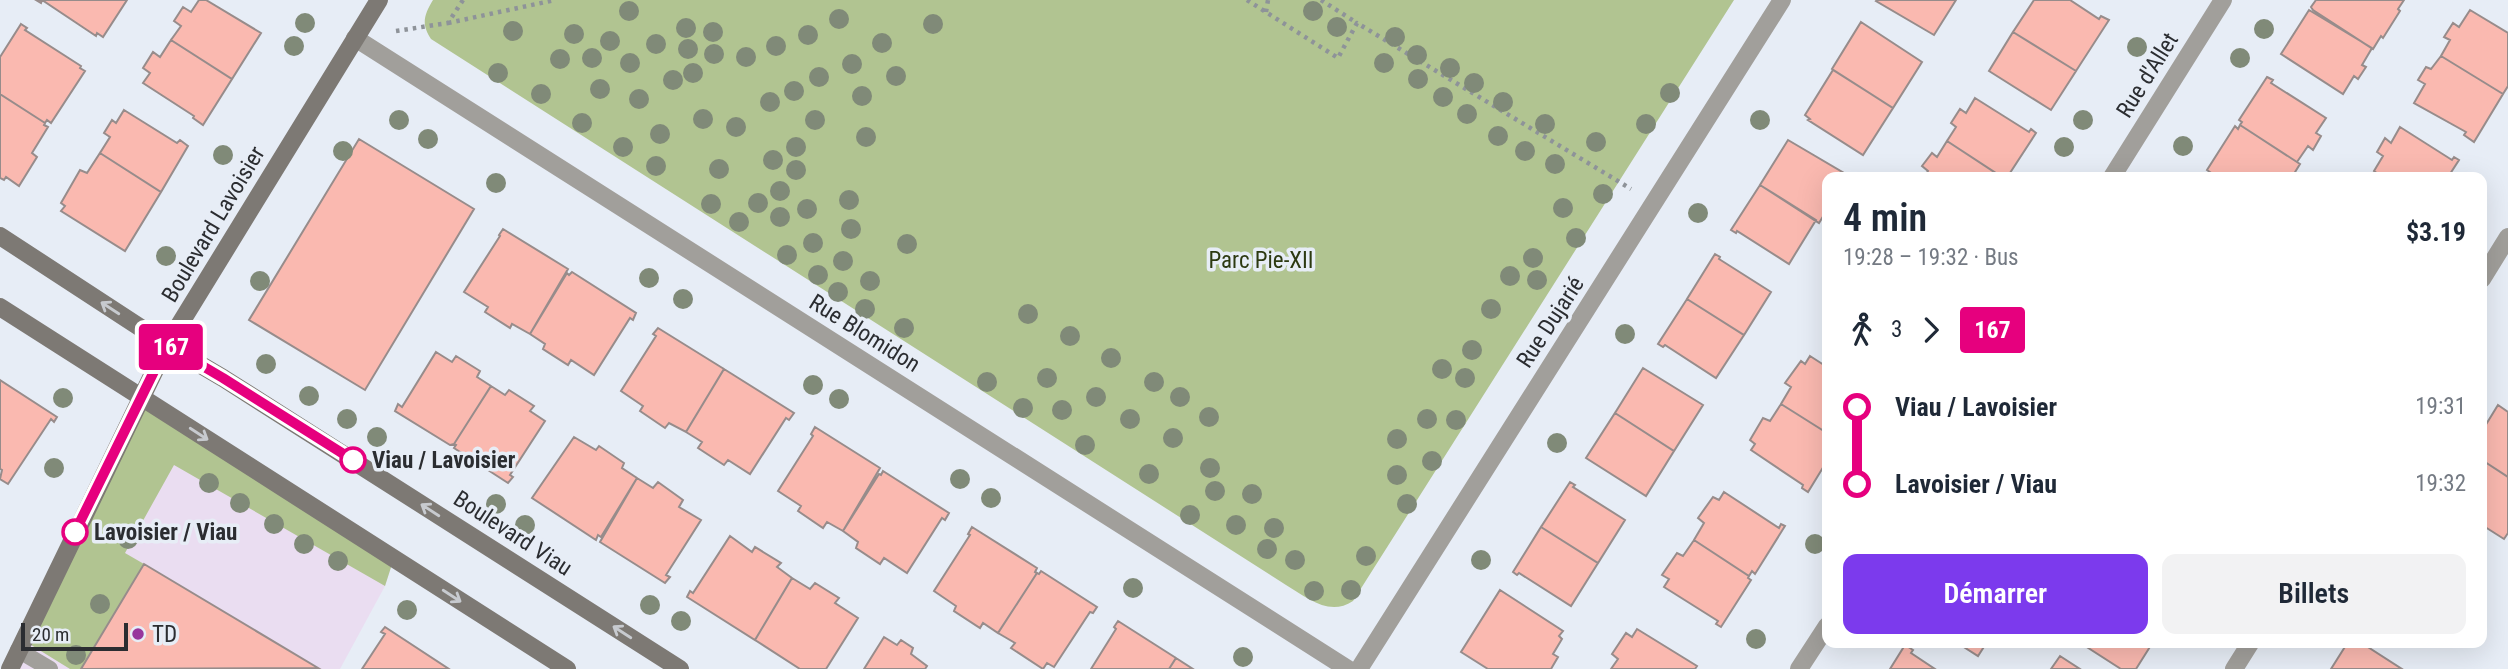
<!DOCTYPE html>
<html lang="fr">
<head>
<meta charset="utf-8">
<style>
	body { margin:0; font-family:"Roboto Condensed",sans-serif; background:#f2f2f3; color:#1f2937; height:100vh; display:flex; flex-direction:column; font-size:26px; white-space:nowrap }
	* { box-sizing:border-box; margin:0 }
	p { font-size:23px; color:#747a83 }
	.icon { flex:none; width:38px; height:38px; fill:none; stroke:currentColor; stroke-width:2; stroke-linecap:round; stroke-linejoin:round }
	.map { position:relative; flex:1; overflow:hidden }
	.drawer { position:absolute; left:1822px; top:172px; width:665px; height:476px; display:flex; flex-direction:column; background:#fff; border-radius:14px; box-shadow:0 7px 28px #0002 }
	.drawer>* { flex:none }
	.badge { padding:0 14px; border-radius:5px; font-size:24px; line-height:46px }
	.scale { position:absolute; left:21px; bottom:18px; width:107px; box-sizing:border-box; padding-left:7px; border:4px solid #2b2d31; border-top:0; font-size:19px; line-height:24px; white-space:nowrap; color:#2b2d31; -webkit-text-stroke:5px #e7edf6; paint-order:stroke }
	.map>.badge { position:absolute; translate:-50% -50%; box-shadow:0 0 0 4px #fff }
	.legs { display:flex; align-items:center; gap:10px; height:77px; padding:0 21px; font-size:23px }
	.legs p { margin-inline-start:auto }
	.headline { display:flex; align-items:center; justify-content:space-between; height:119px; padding:0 21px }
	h1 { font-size:38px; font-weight:600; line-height:52px }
	.button { display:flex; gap:14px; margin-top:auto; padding:14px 21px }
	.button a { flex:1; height:80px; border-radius:14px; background:#7c3aed; color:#fff; font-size:28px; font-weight:600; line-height:80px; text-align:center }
	.button a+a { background:#f2f2f3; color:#1f2937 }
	ul { padding:0 21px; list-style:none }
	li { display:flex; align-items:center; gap:24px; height:77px; font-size:26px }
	li i { display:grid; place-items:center; width:10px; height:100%; margin:0 9px; background:currentColor }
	li i::after { content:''; width:18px; height:18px; margin:-9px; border:5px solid; border-radius:50%; background:#fff }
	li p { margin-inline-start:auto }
	li:first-child i { background:linear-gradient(#0000 50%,currentColor 0) }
	li:last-child i { background:linear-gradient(currentColor 50%,#0000 0) }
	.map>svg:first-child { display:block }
	.commercial { fill:#eaddf1 }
	.green { fill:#b1c491 }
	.building { fill:#fab9b0; stroke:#978c8b; stroke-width:2 }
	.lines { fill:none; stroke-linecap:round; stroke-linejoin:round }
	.path { stroke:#8e9399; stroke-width:4.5; stroke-dasharray:3.5 5; stroke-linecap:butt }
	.lane { stroke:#a19f9b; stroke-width:16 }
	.street { stroke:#a19f9b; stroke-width:18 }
	.secondary { stroke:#7d7974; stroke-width:18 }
	.tree { fill:#808a78 }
	.oneway { stroke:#c7cacf }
	.line-1-casing { stroke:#fff; stroke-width:16 }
	.line-1 { stroke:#e6007e; stroke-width:10 }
	.stop-1-dot { fill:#fff; stroke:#e6007e; stroke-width:3.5 }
	.poi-dot { fill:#97369d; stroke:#e7edf6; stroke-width:2.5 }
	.labels { text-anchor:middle; stroke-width:7; stroke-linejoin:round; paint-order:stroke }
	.street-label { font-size:23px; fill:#2b2d31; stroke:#e7edf6 }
	.park-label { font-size:23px; fill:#2c3911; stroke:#e7edf6 }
	.stop-label { font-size:23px; font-weight:bold; fill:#2b2d31; stroke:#e7edf6; text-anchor:start }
	.poi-label { font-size:23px; fill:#2b2d31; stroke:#e7edf6; text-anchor:start }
</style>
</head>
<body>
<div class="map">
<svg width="2508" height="669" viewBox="0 0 2508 669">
	<rect width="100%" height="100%" fill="#e7edf6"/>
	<path class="commercial" d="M121 441 394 558 385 586 340 669H10Z"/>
	<path class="green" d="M433 0H1734L1353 601C1329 617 1308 598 1286 585L431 39C421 24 424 15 433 0Z
		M141 397 394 558 385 586 174 465 125 553 144 564 81 669H70L23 640Z"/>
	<path class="building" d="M36 0H127L103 37 97 33 96 36 42 0 41 3Z
		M199 0H206L261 33 232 79 171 40 181 26 174 21 183 7 191 12Z
		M1956 0 1934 35 1876 1 1877 0Z
		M2034 0H2070L2099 19 2101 16 2109 20 2076 71 2013 32Z
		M2316 0H2404L2398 9 2400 11 2383 38 2381 36 2373 49 2313 10 2311 7Z
		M2309 10 2372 48 2362 65 2366 67 2358 79 2354 76 2343 94 2281 54Z
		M2470 10 2508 33V86L2503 94 2441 56 2450 40 2444 37 2453 23 2459 27Z
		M1861 22 1922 62 1893 108 1832 69Z
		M21 24 27 28 25 30 81 66 80 68 85 71 51 123 47 120 45 123 0 94V57Z
		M2013 32 2076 71 2051 110 1989 71Z
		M171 40 232 79 203 125 193 118 194 116 143 83 150 73 143 68 153 52 160 57Z
		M2441 56 2503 94 2474 142 2464 135 2466 132 2414 103 2425 84 2418 80 2426 67 2431 69Z
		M1833 70 1893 108 1863 155 1808 120 1810 119 1805 115Z
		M2267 77 2273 80 2271 83 2326 118 2316 133 2321 136 2313 150 2308 146 2297 162 2240 125 2242 122 2239 120Z
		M0 94 45 123 44 125 48 127 32 153 37 157 19 186 6 177 4 180 0 178Z
		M1975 98 2029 132 2031 129 2036 133 2008 176 2004 174 2002 177 1947 141 1956 127 1951 123 1960 109 1966 113Z
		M124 110 177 143 180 140 188 146 161 192 100 153 110 137 104 133 112 120 116 123Z
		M2240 125 2300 164 2292 177H2217L2207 170 2235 126 2238 129Z
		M2400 127 2452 160 2454 157 2459 160 2448 177H2382L2374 171 2383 156 2377 152 2385 138 2391 143Z
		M359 139 474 209 365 390 249 320Z
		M1788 140 1849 176 1827 177V210L1819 223 1760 185Z
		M1947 141 2002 177H1924L1928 171 1922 166 1932 153 1937 157Z
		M100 153 161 192 125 251 61 211 65 206 61 203 80 170 87 173Z
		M1760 185 1816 220 1789 264 1737 231 1736 233 1731 230Z
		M503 229 568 269 530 334 512 324 510 328 485 312 488 307 464 292 500 236 499 235Z
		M1715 254 1720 257 1719 259 1771 292 1744 335 1687 299Z
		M572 272 636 313 633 320 630 318 594 375 571 360 568 365 543 349 545 344 530 334 567 273 569 275Z
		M1687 299 1744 335 1716 378 1665 345 1663 347 1658 344Z
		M658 328 724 369 686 432 669 423 665 428 640 411 643 406 621 391 656 336 653 334Z
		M436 352 452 362 456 356 480 371 477 377 491 386 454 444 450 445 395 411 398 404 402 407Z
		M1810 356 1827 367V433L1781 404 1791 387 1785 383 1801 361 1805 364Z
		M1643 368 1703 405 1674 451 1615 413Z
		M724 369 794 413 789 420 786 418 750 474 728 460 724 465 698 448 702 442 686 432Z
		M0 380 57 417 54 422 51 419 8 484 0 479 2 470 0 469Z
		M491 386 505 395 509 390 534 406 530 411 545 421 510 475 513 477 508 483 454 448 456 445 454 444Z
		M1781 404 1827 433V461L1808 492 1802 488 1803 485 1751 450 1755 444 1750 440 1763 418 1770 421Z
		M2498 405 2508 412V477L2482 460V431Z
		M1615 413 1674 451 1646 496 1586 458Z
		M815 427 880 468 843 531 827 522 823 528 798 511 801 506 778 491 813 436 811 434Z
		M574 437 596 450 599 446 624 463 622 468 637 478 601 537 598 535 596 540 532 498Z
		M2482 460 2508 477V533L2504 539 2482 525Z
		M883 471 949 513 945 520 942 518 907 573 884 558 880 564 856 548 858 542 843 531 879 474 881 475Z
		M637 478 653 488 658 482 683 500 679 507 701 520 666 575 670 577 665 583 600 542Z
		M1570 482 1575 485 1573 487 1625 520 1598 563 1541 527Z
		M1724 492 1779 528 1781 524 1785 526 1755 574 1752 571 1749 576 1694 540 1704 523 1698 518 1713 497 1719 500Z
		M972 527 1037 568 1035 572 1037 573 998 633 983 623 980 628 954 611 956 606 934 591 970 535 968 534Z
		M1541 527 1598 563 1571 606 1519 573 1517 575 1513 572Z
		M730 536 752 552 755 547 781 563 777 567 792 578 755 640 687 597 690 591 693 593Z
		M1694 540 1749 576 1748 578 1751 580 1721 627 1716 624 1718 621 1664 587 1669 579 1662 575 1677 553 1683 556Z
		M144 564 318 668 81 669Z
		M1041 571 1097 607 1093 613 1090 612 1054 667 1047 663 1043 669 1011 648 1015 643 998 633 1037 573 1039 574Z
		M792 578 810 589 815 583 839 598 835 603 858 618 826 669H800L755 640Z
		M1500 590 1563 631 1559 636 1562 639 1553 654 1558 657 1551 669H1488L1461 652Z
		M1118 621 1176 658 1169 669H1091L1116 629 1114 627Z
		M385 627 449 669H362L385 634 381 632Z
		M1637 629 1697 666 1695 669H1611L1618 659 1612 654 1626 633 1632 637Z
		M884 637 897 645 901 640 913 648 911 654 927 666 925 669H864Z
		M1956 642H1987L1978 656Z
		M2079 642H2153L2136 669H2121Z
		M2348 642H2360L2402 669H2331Z
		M1905 645 1913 650 1911 653 1935 669H1890Z
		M2060 656 2080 669H2051Z
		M1176 658 1193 669H1169Z"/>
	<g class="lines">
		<path class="path" d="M1247 0 1338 58 1357 23 1631 189
			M1321 0 1357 23
			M1266 12 1268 0
			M448 23 555 0
			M396 31 448 23 463 0"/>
		<path class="lane" d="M18 650 50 669"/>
		<path class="street" d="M355 38 1348 669
			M2112 177 2223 0
			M2482 279 2508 237
			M1359 669 1782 0
			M1799 669 1827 626
			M2234 669 2251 642"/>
		<path class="secondary" d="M0 236 167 345 223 378 680 669
			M0 307 567 669
			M10 669 167 345 379 0"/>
	</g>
	<g class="tree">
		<circle cx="629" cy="11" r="10"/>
		<circle cx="1313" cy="11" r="10"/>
		<circle cx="839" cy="19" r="10"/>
		<circle cx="305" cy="23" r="10"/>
		<circle cx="933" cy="24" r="10"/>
		<circle cx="1337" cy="27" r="10"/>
		<circle cx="686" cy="28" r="10"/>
		<circle cx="2264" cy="29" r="10"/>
		<circle cx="513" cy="31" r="10"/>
		<circle cx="713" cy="32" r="10"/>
		<circle cx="574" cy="34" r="10"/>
		<circle cx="808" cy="35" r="10"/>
		<circle cx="1395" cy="37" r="10"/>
		<circle cx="610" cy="41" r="10"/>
		<circle cx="882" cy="43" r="10"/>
		<circle cx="656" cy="44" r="10"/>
		<circle cx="294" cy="46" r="10"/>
		<circle cx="776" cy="46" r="10"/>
		<circle cx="2137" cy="47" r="10"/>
		<circle cx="688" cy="49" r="10"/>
		<circle cx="714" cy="54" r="10"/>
		<circle cx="1417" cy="55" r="10"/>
		<circle cx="746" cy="57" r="10"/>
		<circle cx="592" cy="58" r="10"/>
		<circle cx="2240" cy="58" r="10"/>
		<circle cx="560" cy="59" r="10"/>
		<circle cx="630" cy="63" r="10"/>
		<circle cx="1384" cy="63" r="10"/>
		<circle cx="852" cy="64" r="10"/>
		<circle cx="1450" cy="68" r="10"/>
		<circle cx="498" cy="73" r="10"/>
		<circle cx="693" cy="73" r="10"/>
		<circle cx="896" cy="76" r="10"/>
		<circle cx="819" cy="77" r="10"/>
		<circle cx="1418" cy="79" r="10"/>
		<circle cx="673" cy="80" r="10"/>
		<circle cx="1474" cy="83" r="10"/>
		<circle cx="600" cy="89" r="10"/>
		<circle cx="794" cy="91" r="10"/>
		<circle cx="1670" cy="93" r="10"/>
		<circle cx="541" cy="94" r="10"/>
		<circle cx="862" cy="96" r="10"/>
		<circle cx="1443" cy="97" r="10"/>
		<circle cx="639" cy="99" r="10"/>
		<circle cx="770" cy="102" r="10"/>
		<circle cx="1503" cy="102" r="10"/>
		<circle cx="1467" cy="114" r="10"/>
		<circle cx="703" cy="119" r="10"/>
		<circle cx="399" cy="120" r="10"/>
		<circle cx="815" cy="120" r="10"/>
		<circle cx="1760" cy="120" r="10"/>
		<circle cx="2083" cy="120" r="10"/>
		<circle cx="582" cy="123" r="10"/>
		<circle cx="1545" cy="124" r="10"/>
		<circle cx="1646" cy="124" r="10"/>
		<circle cx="736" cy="127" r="10"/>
		<circle cx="660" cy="134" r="10"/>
		<circle cx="1498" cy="136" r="10"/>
		<circle cx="866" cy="137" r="10"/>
		<circle cx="428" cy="139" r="10"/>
		<circle cx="1596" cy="142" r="10"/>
		<circle cx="2183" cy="146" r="10"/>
		<circle cx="623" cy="147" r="10"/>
		<circle cx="796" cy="147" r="10"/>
		<circle cx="2064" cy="147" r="10"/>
		<circle cx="343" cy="151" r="10"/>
		<circle cx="1525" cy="151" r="10"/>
		<circle cx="223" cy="155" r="10"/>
		<circle cx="773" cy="160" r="10"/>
		<circle cx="1555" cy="164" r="10"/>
		<circle cx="656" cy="166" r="10"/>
		<circle cx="719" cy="169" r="10"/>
		<circle cx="796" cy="170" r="10"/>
		<circle cx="496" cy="183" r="10"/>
		<circle cx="780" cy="191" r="10"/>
		<circle cx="1603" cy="194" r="10"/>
		<circle cx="849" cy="200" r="10"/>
		<circle cx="758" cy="203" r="10"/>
		<circle cx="711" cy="204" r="10"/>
		<circle cx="1563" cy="208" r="10"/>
		<circle cx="807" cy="209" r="10"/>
		<circle cx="1698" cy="213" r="10"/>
		<circle cx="780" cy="217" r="10"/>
		<circle cx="739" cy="222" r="10"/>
		<circle cx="851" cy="229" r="10"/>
		<circle cx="1576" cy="238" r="10"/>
		<circle cx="813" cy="243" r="10"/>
		<circle cx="907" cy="244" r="10"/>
		<circle cx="787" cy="255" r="10"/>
		<circle cx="166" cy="256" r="10"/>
		<circle cx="1533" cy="258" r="10"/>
		<circle cx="843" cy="261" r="10"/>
		<circle cx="818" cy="275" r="10"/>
		<circle cx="1510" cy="276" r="10"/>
		<circle cx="649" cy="278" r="10"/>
		<circle cx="1537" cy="280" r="10"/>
		<circle cx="260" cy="281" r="10"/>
		<circle cx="870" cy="281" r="10"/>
		<circle cx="838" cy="292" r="10"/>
		<circle cx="683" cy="299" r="10"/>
		<circle cx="865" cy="309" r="10"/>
		<circle cx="1491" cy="309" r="10"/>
		<circle cx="1028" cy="314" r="10"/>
		<circle cx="904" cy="328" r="10"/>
		<circle cx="1625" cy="334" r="10"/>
		<circle cx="1070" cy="336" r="10"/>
		<circle cx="1472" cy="350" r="10"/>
		<circle cx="1111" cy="358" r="10"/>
		<circle cx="266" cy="364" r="10"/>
		<circle cx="1442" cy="369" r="10"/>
		<circle cx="1047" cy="378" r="10"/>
		<circle cx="1465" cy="378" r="10"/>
		<circle cx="987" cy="382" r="10"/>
		<circle cx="1154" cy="382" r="10"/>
		<circle cx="813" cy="385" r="10"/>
		<circle cx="309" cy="396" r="10"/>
		<circle cx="1096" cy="397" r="10"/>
		<circle cx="1180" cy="397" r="10"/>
		<circle cx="63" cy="398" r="10"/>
		<circle cx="839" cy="399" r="10"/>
		<circle cx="1023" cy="408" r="10"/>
		<circle cx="1062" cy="410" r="10"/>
		<circle cx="1209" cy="417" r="10"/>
		<circle cx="347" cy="419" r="10"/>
		<circle cx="1130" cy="419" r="10"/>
		<circle cx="1427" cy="419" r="10"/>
		<circle cx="1456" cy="420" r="10"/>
		<circle cx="377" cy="437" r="10"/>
		<circle cx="1173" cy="438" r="10"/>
		<circle cx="1397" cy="439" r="10"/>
		<circle cx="1557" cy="443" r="10"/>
		<circle cx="1085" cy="445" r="10"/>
		<circle cx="1432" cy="461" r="10"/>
		<circle cx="54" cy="468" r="10"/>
		<circle cx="1210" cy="468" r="10"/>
		<circle cx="1149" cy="474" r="10"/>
		<circle cx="1397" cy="475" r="10"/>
		<circle cx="960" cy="479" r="10"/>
		<circle cx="209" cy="483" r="10"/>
		<circle cx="1215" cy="491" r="10"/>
		<circle cx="1252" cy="494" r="10"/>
		<circle cx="991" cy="498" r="10"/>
		<circle cx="240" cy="503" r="10"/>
		<circle cx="496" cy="504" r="10"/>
		<circle cx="1407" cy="504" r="10"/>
		<circle cx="1190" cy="515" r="10"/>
		<circle cx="274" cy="524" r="10"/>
		<circle cx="525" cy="525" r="10"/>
		<circle cx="1236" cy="525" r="10"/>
		<circle cx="1274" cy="528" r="10"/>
		<circle cx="128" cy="539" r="10"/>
		<circle cx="304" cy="544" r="10"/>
		<circle cx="1815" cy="544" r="10"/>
		<circle cx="1267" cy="549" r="10"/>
		<circle cx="1366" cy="556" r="10"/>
		<circle cx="1295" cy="560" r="10"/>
		<circle cx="1481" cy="560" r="10"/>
		<circle cx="338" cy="561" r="10"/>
		<circle cx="1133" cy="588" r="10"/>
		<circle cx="1351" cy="590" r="10"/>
		<circle cx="1314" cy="591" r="10"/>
		<circle cx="100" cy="604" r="10"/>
		<circle cx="650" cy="605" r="10"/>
		<circle cx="407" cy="610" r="10"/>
		<circle cx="681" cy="621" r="10"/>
		<circle cx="1756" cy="639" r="10"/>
		<circle cx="76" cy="655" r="10"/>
		<circle cx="1243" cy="657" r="10"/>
	</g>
	<defs><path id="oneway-shaft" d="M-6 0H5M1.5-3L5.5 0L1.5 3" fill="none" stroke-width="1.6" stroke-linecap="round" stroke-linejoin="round" transform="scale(1.75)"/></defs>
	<g class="oneway">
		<use href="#oneway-shaft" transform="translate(110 308) rotate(-147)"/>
		<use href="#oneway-shaft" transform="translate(199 434) rotate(33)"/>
		<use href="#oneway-shaft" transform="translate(430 510) rotate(-147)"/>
		<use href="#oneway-shaft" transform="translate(452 596) rotate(33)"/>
		<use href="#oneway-shaft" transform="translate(622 632) rotate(-147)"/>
	</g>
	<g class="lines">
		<defs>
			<path id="line-1" d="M75 532 167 345 223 378 353 460"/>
		</defs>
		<use href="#line-1" class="line-1-casing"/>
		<use href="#line-1" class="line-1"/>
	</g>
	<g class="stop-1-dot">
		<circle cx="353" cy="460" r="12"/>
		<circle cx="75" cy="532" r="12"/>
	</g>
	<circle class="poi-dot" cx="138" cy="634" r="7"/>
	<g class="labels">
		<g class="street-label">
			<text transform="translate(2147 75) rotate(-58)" y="8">Rue d'Allet</text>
			<text transform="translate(213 224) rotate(-59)" y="8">Boulevard Lavoisier</text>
			<text transform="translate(1550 322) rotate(-57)" y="8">Rue Dujarié</text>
			<text transform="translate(865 333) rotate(32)" y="8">Rue Blomidon</text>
			<text transform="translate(513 533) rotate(33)" y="8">Boulevard Viau</text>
		</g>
		<g class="park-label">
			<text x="1261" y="268">Parc Pie-XII</text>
		</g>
		<g class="stop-label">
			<text x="372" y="468">Viau / Lavoisier</text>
			<text x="94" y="540">Lavoisier / Viau</text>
		</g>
		<g class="poi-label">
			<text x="152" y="642">TD</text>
		</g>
	</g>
</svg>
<div class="scale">20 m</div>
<b class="badge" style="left:171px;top:347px;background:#e6007e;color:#fff">167</b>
<section class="drawer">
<div class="headline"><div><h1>4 min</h1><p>19:28 – 19:32 · Bus</p></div><b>$3.19</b></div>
<div class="legs"><svg class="icon" aria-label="walk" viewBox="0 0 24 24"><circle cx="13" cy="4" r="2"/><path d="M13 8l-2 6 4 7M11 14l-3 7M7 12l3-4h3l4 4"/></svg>3<svg class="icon" aria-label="forward" viewBox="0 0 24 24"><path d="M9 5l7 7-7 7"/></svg><b class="badge" style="background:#e6007e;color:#fff">167</b></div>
<ul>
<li><i style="color:#e6007e"></i><b>Viau / Lavoisier</b><p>19:31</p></li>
<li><i style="color:#e6007e"></i><b>Lavoisier / Viau</b><p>19:32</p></li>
</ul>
<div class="button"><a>Démarrer</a><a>Billets</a></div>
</section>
</div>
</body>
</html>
